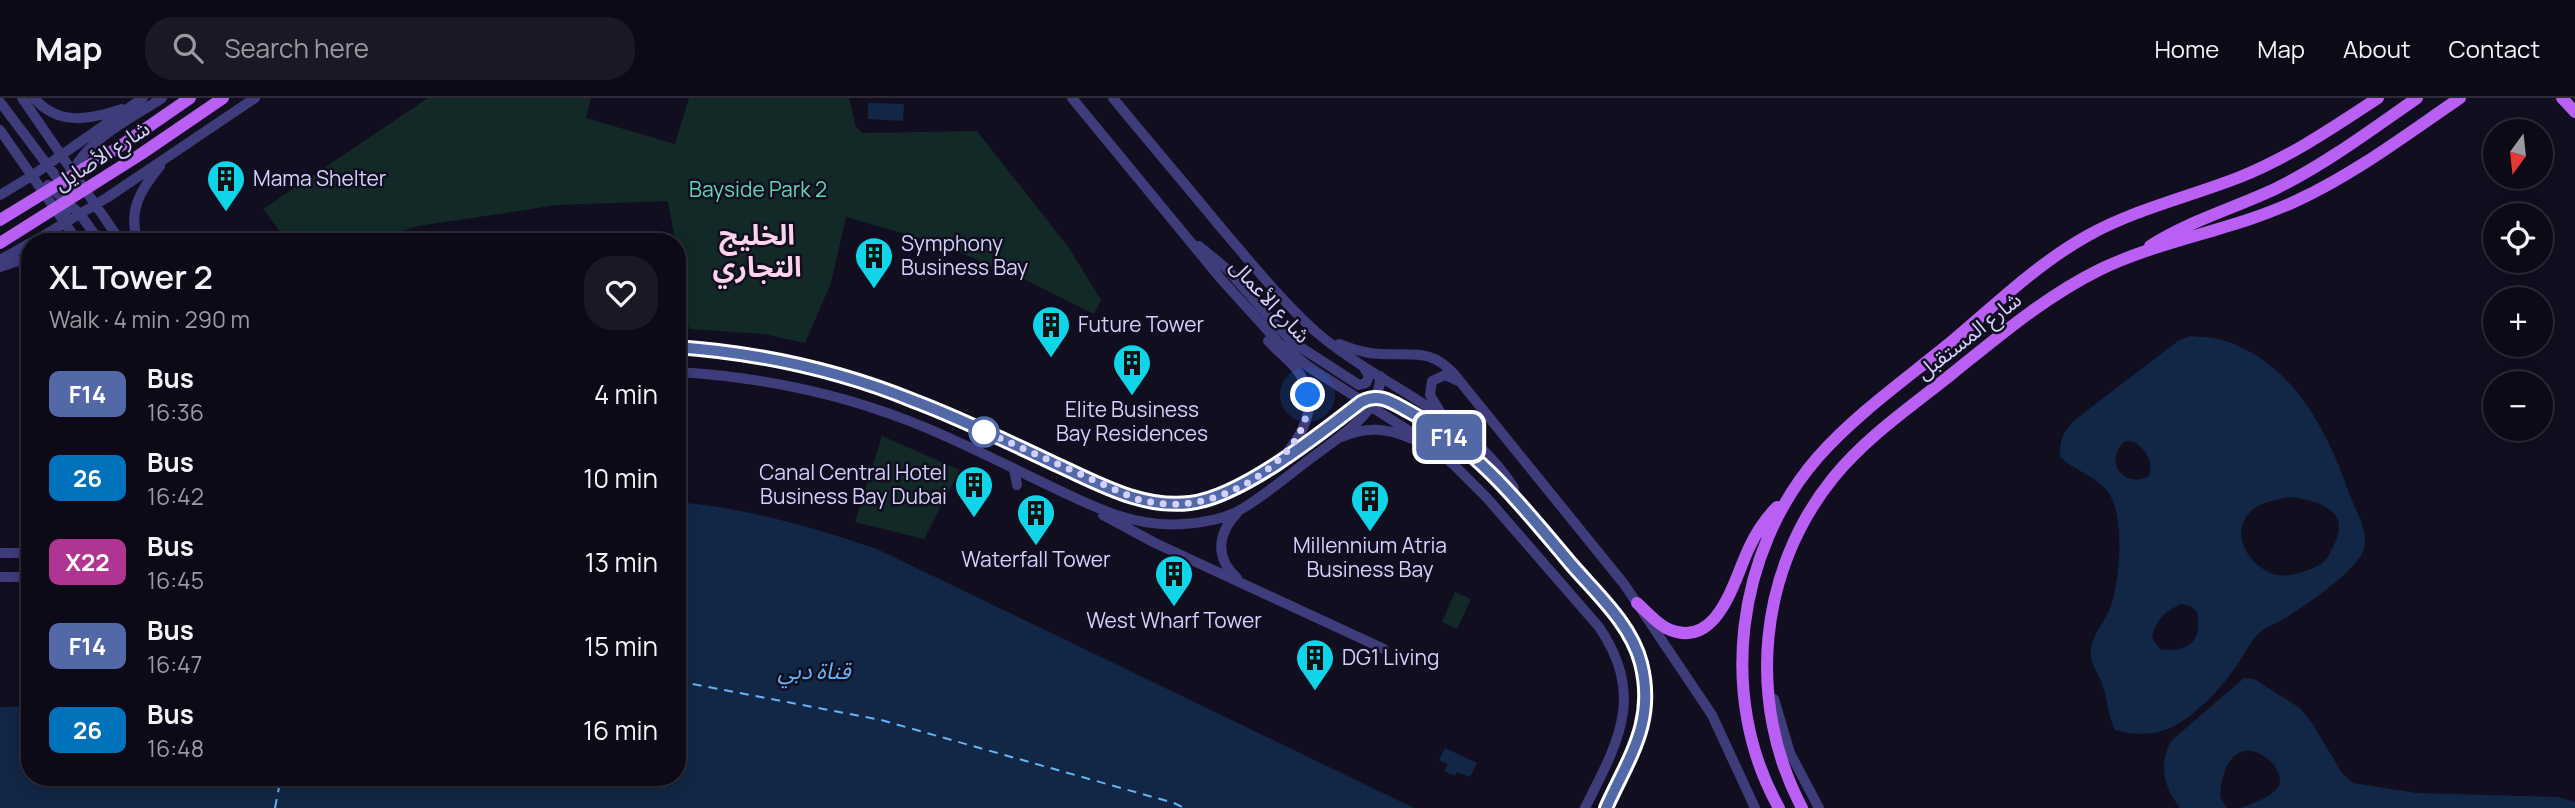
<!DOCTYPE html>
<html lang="en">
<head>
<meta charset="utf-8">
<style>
	body { margin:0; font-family:Manrope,"Noto Sans Arabic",sans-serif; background:#1b1825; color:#f1f3f6; height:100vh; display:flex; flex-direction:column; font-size:26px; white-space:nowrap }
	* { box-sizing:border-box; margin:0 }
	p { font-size:23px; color:#9a9aa2 }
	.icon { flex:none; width:38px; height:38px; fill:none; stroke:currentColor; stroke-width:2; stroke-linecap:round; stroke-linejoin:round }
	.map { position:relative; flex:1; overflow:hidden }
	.side { position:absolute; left:21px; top:135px; width:665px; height:553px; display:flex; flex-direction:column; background:#0d0a18; border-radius:28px; box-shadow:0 4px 18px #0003,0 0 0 2px #2d2b37 }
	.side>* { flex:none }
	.badge { padding:0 14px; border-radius:10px; font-size:24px; line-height:46px }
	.needle { width:46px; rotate:195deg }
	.controls { position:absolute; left:2483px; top:21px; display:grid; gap:14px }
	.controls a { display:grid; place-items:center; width:70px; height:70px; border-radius:50%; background:#0d0a18; box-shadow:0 4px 18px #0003,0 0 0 2px #2d2b37; font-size:35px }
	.you { position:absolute; width:35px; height:35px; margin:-18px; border:5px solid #fff; border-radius:50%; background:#1a73e8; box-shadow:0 0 0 10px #1a73e833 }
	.map>.badge { position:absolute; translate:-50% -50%; box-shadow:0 0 0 4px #fff }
	.round { display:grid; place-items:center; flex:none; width:74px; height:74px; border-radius:28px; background:#1b1825 }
	.overview { display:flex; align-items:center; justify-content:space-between; height:119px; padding:0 28px }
	h1 { font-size:33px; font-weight:600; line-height:52px }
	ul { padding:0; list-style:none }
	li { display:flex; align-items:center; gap:21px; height:84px; padding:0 28px }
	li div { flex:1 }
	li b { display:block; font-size:26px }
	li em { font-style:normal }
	li .badge { min-width:77px; font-weight:700; text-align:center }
	header { display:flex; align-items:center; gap:42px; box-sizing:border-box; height:98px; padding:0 35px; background:#0d0a18; border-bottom:2px solid #2d2b37 }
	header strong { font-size:33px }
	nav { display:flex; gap:38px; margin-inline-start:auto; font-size:24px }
	.search { width:490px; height:63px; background:#1b1825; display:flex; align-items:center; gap:18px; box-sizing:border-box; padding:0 24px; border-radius:28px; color:#9a9aa2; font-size:26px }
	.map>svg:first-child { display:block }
	.green { fill:#122928 }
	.water { fill:#112745; fill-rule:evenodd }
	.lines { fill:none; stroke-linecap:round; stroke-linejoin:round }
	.ferry { stroke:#65b4f5; stroke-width:2; stroke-dasharray:9 7; stroke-linecap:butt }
	.minor { stroke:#3e3c7b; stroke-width:10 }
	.major { stroke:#ba5ff4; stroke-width:12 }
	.major-bridge { stroke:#ba5ff4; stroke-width:12 }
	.line-casing { stroke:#fff; stroke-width:16 }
	.line { stroke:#5368a7; stroke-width:10 }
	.walk { stroke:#d4d0fc; stroke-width:7; stroke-dasharray:0 12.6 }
	.stop-dot { fill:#fff; stroke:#5368a7; stroke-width:3.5 }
	.labels { text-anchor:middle; stroke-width:5; stroke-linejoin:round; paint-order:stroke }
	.street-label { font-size:21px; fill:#d4d0fc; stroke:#110e20 }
	.poi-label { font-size:21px; fill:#d4d0fc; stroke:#110e20; text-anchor:start }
	.park-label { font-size:21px; fill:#61d6b8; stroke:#110e20 }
	.water-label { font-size:23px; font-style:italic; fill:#65b4f5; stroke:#110e20 }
	.district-label { font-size:28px; font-weight:bold; fill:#fcd2ed; stroke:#110e20 }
</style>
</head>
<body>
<header>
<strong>Map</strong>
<div class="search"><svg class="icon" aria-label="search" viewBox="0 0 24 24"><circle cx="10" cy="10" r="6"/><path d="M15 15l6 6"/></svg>Search here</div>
<nav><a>Home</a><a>Map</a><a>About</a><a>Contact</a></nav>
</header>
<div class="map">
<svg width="2575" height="710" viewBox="0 0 2575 710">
	<rect width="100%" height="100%" fill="#110e20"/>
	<path class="green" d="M428 0H591L586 20 675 46 689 0H849L856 29 863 35 977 33 1069 150 1101 202 1094 216 1028 183 934 144 846 119 831 185 805 245 764 236 689 231 677 158V144L675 143 668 103 557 107 419 128 366 143H287L263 111Z
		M882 338 960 372 924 441 855 424Z
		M1455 494 1471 501 1457 531 1442 524Z"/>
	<path class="water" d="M868 5 904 6 903 23 868 21Z
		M2191 238C2201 239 2212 239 2222 242 2292 263 2327 332 2349 395 2355 411 2369 434 2364 451 2357 473 2305 508 2285 520 2277 525 2264 530 2258 536 2249 545 2244 558 2237 567 2222 589 2196 618 2172 629 2153 638 2135 637 2115 632 2108 618 2108 606 2104 591 2100 577 2089 567 2091 551 2093 536 2103 526 2109 513 2120 486 2125 422 2110 397 2098 378 2076 374 2060 359 2060 341 2063 333 2076 321L2178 243ZM2125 343 2135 344C2146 353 2154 363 2149 378 2123 392 2103 362 2125 343ZM2288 399C2304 400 2340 407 2339 429 2339 438 2334 447 2330 455 2325 464 2319 468 2310 471 2301 475 2287 479 2278 477 2250 471 2227 435 2252 412 2261 404 2277 402 2288 399ZM2181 506 2190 508 2197 514C2203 542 2188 556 2160 551L2152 540C2156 522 2164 514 2181 506Z
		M677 404C747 410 811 429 877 451L1414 710H0V609L30 608V679H677Z
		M2244 580 2254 581 2300 610 2312 625 2342 675 2353 685 2417 695 2558 699 2575 704V710H2240C2251 706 2272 699 2278 689 2292 668 2226 614 2220 699L2227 710H2180C2164 689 2158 667 2171 643Z
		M1445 650 1477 665 1470 679 1457 674 1455 678 1444 673 1448 666 1439 662Z"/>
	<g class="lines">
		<path class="ferry" d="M677 583 881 622 1174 705 1184 710
			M275 710 281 679"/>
		<path class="minor" d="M22 0 121 144
			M34 0C59 29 91 21 122 11
			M1072 0 1221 181 1279 245 1309 269 1417 338 1452 365 1487 400 1599 529C1646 598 1618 644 1585 710
			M1113 0C1149 44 1186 87 1222 131 1252 166 1281 202 1315 233 1380 289 1467 315 1514 390
			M0 4 64 89
			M0 32 78 144
			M48 87 80 116 100 144
			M0 97 33 77 143 0
			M65 125C66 109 66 92 72 77 83 43 134 19 162 0
			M33 144 108 99 255 0
			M138 144C127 113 141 91 160 68
			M1199 148 1227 171 1276 227 1294 245 1359 287 1366 285 1369 278 1363 268
			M0 162 30 145
			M0 169 30 159
			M1268 243C1278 254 1291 263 1299 275 1318 301 1307 330 1289 352
			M1339 246C1353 251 1367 256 1382 256 1413 258 1430 250 1454 276L1624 486 1712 617 1755 710
			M677 249C759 256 838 272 914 303 962 322 1008 344 1054 366 1098 385 1141 411 1190 405 1241 399 1320 336 1361 304 1366 301 1371 299 1377 299 1387 299 1397 307 1406 312 1451 336 1489 370 1523 407
			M677 274C764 279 849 297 929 331 969 348 1008 368 1048 387 1092 408 1133 430 1183 426 1201 425 1224 421 1240 412 1268 396 1294 372 1321 353 1346 334 1381 312 1380 278
			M1441 315 1430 297 1432 283 1445 277 1458 283
			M1342 339C1366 328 1388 330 1412 341
			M1014 371 1017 387
			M1521 403 1622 526C1670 600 1638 640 1606 710
			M1237 415C1217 436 1215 460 1237 480
			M1103 417 1155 445 1384 551
			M0 455H30
			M0 479H30
			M1774 601 1790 655 1819 710"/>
		<path class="major" d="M2562 0 2575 14
			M2150 148C2189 123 2235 110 2277 90 2327 65 2371 32 2417 0
			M1637 505C1646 513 1655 524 1666 530 1718 555 1734 481 1749 450 1756 435 1765 421 1777 409
			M1779 710C1717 600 1736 453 1818 359 1856 316 1906 281 1950 245 1994 208 2037 166 2087 138 2135 111 2189 99 2240 79 2290 59 2334 29 2378 0
			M1802 710C1746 604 1758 473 1833 380 1866 339 1912 308 1953 275 2000 237 2046 198 2101 171 2164 141 2235 132 2298 102 2356 75 2407 36 2460 0"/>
		<path class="major-bridge" d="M0 122 119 49 190 0
			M0 145 141 56 223 0"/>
	</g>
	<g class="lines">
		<defs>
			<path id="line" d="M677 249C759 255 838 272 914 303 962 321 1008 344 1055 366 1098 385 1141 411 1190 405 1241 399 1320 336 1361 304 1380 294 1393 305 1410 314 1477 350 1523 409 1571 466 1596 495 1631 526 1641 565 1656 624 1629 659 1606 710"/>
		</defs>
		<use href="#line" class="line-casing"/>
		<use href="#line" class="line"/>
		<path class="walk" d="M984 334 975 329 1136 401C1154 405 1171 408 1190 405 1240 399 1312 354 1308 297"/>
	</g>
	<defs>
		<symbol id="building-pin" viewBox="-11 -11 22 30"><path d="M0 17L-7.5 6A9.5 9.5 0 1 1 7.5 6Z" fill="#10d5e8" stroke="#110e20"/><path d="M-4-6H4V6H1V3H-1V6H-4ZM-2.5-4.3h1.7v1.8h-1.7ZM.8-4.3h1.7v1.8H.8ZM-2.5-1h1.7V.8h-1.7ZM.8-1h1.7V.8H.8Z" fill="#111"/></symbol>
	</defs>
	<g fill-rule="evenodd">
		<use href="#building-pin" x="204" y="59" width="44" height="60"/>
		<use href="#building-pin" x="852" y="136" width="44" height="60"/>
		<use href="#building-pin" x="1029" y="205" width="44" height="60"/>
		<use href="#building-pin" x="1110" y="243" width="44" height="60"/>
		<use href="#building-pin" x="952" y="365" width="44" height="60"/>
		<use href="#building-pin" x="1348" y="379" width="44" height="60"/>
		<use href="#building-pin" x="1014" y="393" width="44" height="60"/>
		<use href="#building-pin" x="1152" y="454" width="44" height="60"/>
		<use href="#building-pin" x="1293" y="538" width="44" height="60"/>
	</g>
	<circle class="stop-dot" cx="984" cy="334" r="14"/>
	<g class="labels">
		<g class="street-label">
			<text transform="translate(102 58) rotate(-33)" y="7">شارع الأصايل</text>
			<text transform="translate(1270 203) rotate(47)" y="7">شارع الأعمال</text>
			<text transform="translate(1969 238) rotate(-38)" y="7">شارع المستقبل</text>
		</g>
		<g class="poi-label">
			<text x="253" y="88">Mama Shelter</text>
			<text x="901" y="153">Symphony<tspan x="901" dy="24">Business Bay</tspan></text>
			<text x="1078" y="234">Future Tower</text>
			<text x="1132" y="319" text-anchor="middle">Elite Business<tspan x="1132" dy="24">Bay Residences</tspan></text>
			<text x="947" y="382" text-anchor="end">Canal Central Hotel<tspan x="947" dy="24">Business Bay Dubai</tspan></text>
			<text x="1370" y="455" text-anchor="middle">Millennium Atria<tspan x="1370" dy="24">Business Bay</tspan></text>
			<text x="1036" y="469" text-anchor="middle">Waterfall Tower</text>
			<text x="1174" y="530" text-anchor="middle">West Wharf Tower</text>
			<text x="1342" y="567">DG1 Living</text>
		</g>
		<g class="park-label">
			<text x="758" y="99">Bayside Park 2</text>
		</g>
		<g class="water-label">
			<text x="814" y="581">قناة دبي</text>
		</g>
		<g class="district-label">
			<text x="757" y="147">الخليج<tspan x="757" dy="32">التجاري</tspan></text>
		</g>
	</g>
</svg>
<div class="controls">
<a><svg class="needle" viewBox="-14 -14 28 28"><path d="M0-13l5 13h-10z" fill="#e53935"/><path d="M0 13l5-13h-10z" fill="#9a9aa2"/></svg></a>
<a><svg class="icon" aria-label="locate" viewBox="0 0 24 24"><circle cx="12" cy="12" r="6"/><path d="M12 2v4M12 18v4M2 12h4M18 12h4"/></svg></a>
<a>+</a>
<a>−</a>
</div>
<div class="you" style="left:1308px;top:297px"></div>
<b class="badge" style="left:1449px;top:339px;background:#5368a7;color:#fff">F14</b>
<section class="side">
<div class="overview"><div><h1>XL Tower 2</h1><p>Walk · 4 min · 290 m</p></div><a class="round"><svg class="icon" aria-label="heart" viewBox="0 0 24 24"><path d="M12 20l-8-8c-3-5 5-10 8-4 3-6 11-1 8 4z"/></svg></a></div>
<ul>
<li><span class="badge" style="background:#5368a7;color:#fff">F14</span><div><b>Bus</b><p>16:36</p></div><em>4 min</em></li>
<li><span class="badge" style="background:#0072bc;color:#fff">26</span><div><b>Bus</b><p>16:42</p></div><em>10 min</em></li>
<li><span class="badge" style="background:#b03593;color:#fff">X22</span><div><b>Bus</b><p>16:45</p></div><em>13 min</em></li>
<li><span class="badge" style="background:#5368a7;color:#fff">F14</span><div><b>Bus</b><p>16:47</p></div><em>15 min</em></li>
<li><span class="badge" style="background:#0072bc;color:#fff">26</span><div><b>Bus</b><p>16:48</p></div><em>16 min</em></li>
</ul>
</section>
</div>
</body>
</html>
